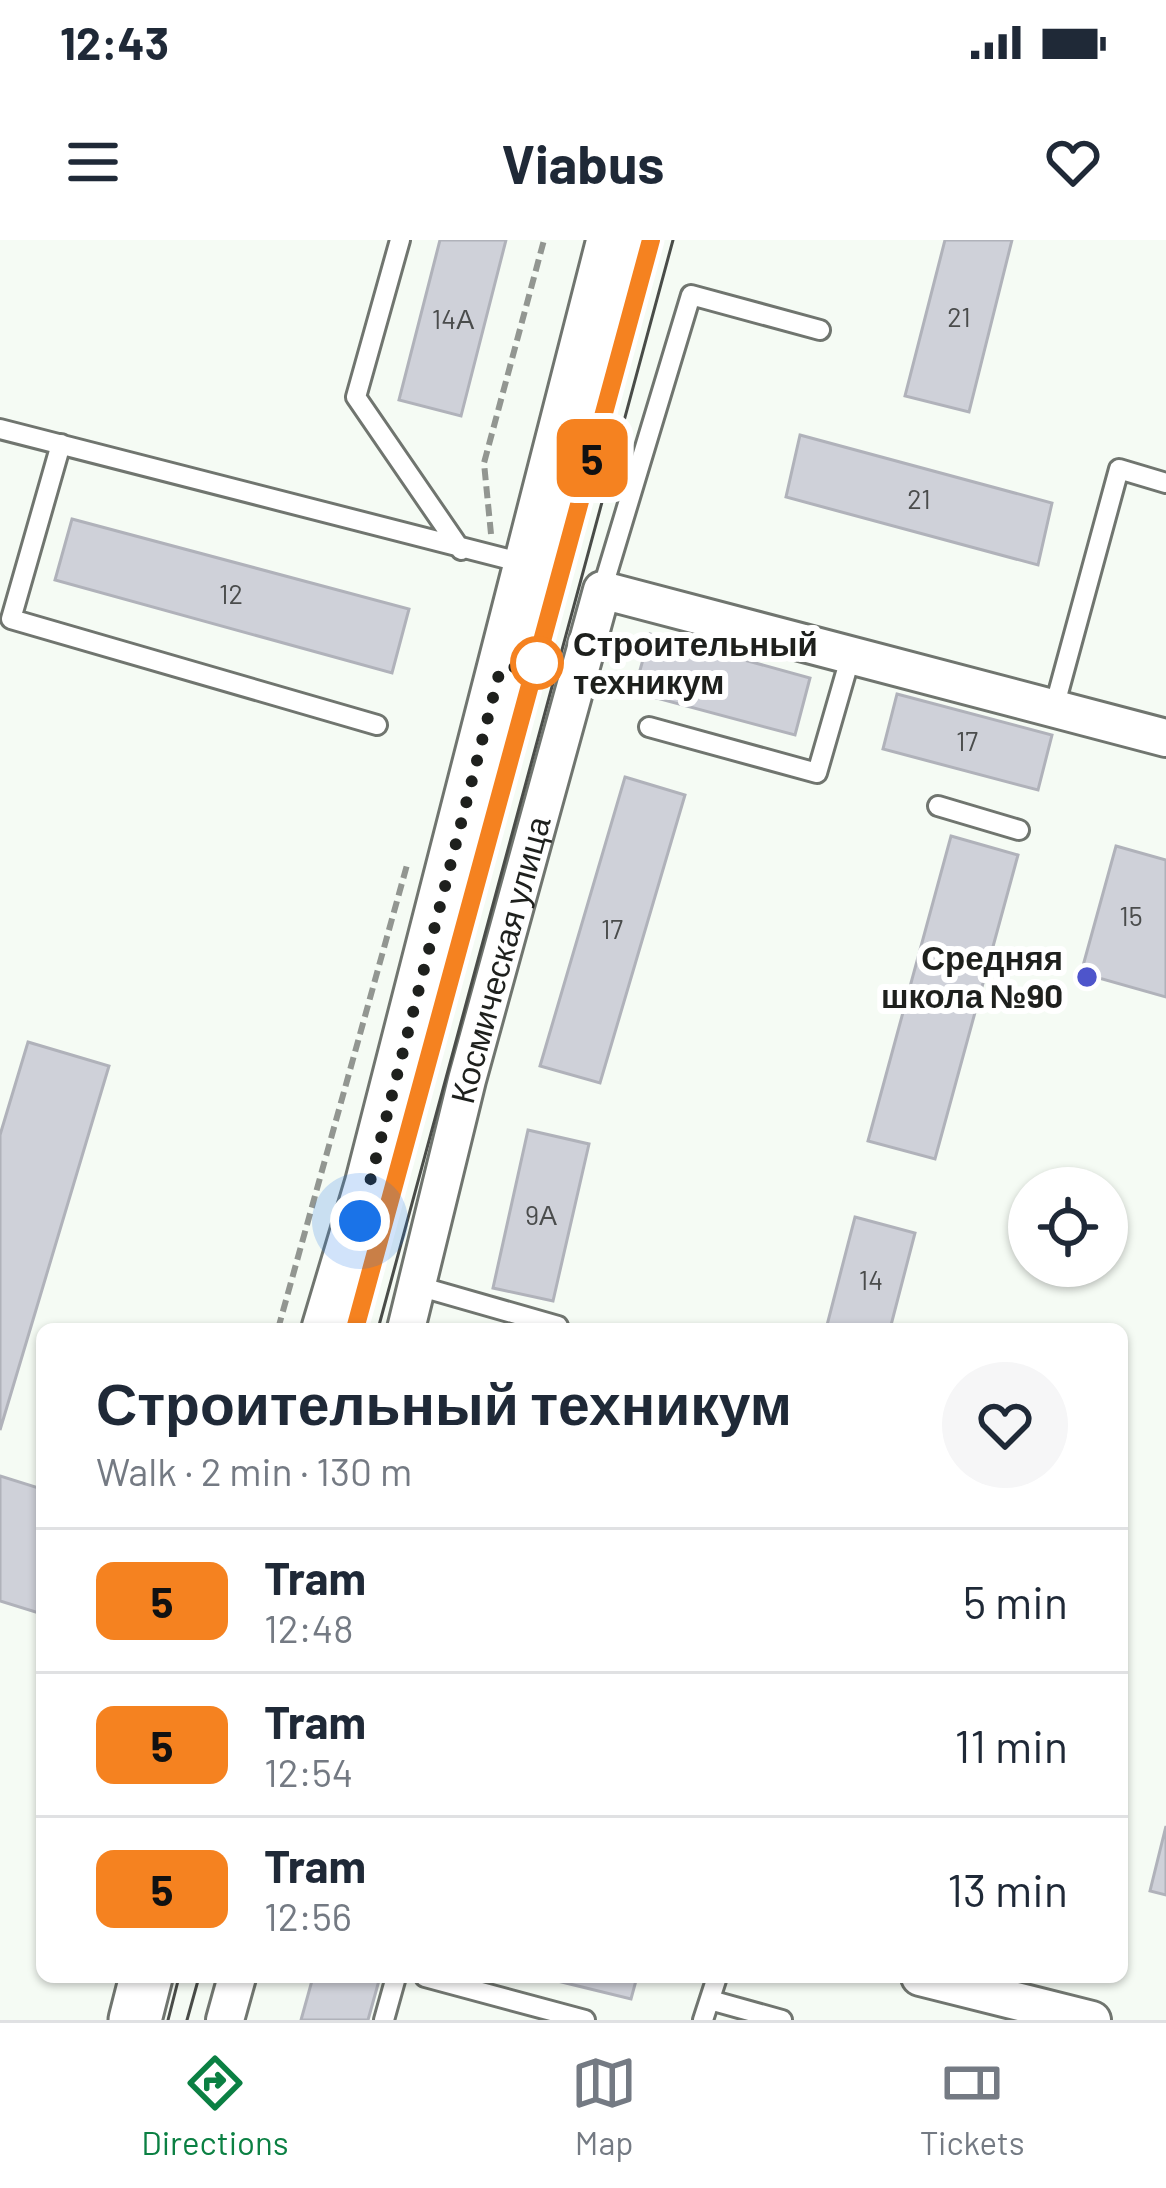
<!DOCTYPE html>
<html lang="en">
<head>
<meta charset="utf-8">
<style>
	body { margin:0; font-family:Barlow,sans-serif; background:#f6f6f7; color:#1f2937; height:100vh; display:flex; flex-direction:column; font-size:45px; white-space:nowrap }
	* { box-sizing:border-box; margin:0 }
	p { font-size:39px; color:#747a83 }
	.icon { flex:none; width:66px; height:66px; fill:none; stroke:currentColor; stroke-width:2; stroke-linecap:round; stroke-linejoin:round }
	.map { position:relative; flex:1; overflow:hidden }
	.details { position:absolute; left:36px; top:1083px; width:1092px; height:660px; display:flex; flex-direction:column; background:#fff; border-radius:18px; box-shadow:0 3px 9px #0004 }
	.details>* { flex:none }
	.badge { padding:0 24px; border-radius:18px; font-size:42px; line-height:78px }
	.fabs { position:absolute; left:1008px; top:927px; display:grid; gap:24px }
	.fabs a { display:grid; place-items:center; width:120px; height:120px; border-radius:50%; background:#fff; box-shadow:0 3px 9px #0004; font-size:60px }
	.you { position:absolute; width:60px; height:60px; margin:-30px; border:9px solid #fff; border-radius:50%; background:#1a73e8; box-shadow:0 0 0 18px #1a73e833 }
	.map>.badge { position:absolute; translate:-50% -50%; box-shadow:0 0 0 6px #fff }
	.round { display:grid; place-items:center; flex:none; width:126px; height:126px; border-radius:63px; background:#f6f6f7 }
	.headline { display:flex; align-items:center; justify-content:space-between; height:204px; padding:0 60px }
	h1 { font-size:57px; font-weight:700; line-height:90px }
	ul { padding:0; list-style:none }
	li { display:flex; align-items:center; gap:36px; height:144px; padding:0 60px; border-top:3px solid #e0e1e3 }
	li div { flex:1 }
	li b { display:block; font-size:45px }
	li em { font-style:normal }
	li .badge { min-width:132px; font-weight:700; text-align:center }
	.status { display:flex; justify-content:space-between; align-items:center; height:84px; padding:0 60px; background:#fff; direction:ltr }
	.status svg { height:33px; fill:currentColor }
	header { display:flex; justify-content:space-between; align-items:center; height:156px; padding:0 60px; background:#fff; font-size:54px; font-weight:700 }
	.tabs { display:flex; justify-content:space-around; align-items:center; height:168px; border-top:3px solid #e0e1e3; background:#fff; font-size:33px; color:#747a83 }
	.tabs a { display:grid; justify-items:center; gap:6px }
	.tabs .on { color:#0b8043 }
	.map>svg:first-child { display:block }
	.building { fill:#cfd1d9; stroke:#b0b2ba; stroke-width:3 }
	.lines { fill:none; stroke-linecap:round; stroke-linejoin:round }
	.service-casing { stroke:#70756f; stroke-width:24 }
	.minor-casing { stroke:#70756f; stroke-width:42 }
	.secondary-casing { stroke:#70756f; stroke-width:57 }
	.path { stroke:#929691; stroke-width:6; stroke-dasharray:12 6; stroke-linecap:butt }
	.service { stroke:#fff; stroke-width:18 }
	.minor { stroke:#fff; stroke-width:36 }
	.secondary { stroke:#fff; stroke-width:51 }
	.tram { stroke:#494c48; stroke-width:3 }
	.line-casing { stroke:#fff; stroke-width:27 }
	.line { stroke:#f58220; stroke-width:18 }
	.walk { stroke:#1e201d; stroke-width:12; stroke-dasharray:0 21.6 }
	.stop-dot { fill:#fff; stroke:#f58220; stroke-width:6 }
	.poi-dot { fill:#4e55cb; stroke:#fff; stroke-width:4.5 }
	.labels { text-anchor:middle; stroke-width:12; stroke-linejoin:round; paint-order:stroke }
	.number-label { font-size:27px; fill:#4a4c4c }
	.stop-label { font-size:33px; font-weight:bold; fill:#1e201d; stroke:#fff; text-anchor:start }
	.poi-label { font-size:33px; font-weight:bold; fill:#1e201d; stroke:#fff; text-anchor:end }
	.street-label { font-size:33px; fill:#1e201d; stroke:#fff }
</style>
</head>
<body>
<div class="status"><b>12:43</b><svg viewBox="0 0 49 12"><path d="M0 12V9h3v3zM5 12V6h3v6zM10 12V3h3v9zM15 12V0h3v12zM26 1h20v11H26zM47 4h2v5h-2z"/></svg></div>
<header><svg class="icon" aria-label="menu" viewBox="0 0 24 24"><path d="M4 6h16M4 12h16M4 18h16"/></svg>Viabus<svg class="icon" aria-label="heart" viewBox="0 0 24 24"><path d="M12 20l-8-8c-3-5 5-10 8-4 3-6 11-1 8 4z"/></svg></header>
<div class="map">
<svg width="1166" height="1780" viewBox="0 0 1166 1780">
	<rect width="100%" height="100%" fill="#f5fbf4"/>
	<path class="building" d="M440 0H506L461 176 399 160Z
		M945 0H1012L969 172 905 156Z
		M800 195 1052 263 1038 325 786 257Z
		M72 279 409 369 392 433 55 340Z
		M650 394 810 438 795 495 634 452Z
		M897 454 1052 495 1038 550 883 509Z
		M625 537 685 555 600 843 540 826Z
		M951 596 1018 615 935 919 868 901Z
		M1116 606 1166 620V757L1081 733Z
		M28 802 109 826 0 1190V895Z
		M528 890 589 904 553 1061 493 1048Z
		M855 977 915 993 890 1089H826Z
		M0 1236 42 1249V1374L0 1361Z
		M1166 1586V1655L1150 1651Z
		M313 1737H380L368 1780H301Z
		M541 1737H637L631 1759Z"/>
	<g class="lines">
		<defs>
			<path id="service" d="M400 0 356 157 461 310
				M0 189 527 324
				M61 204 11 379 377 485
				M602 350 691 55 820 90
				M1054 468 1119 229 1166 243
				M649 487 817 533 851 415
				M938 566 1019 590
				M418 1046 558 1086
				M425 1737 585 1780
				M710 1760 782 1780
				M384 1780 396 1737
				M703 1780 717 1737"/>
			<g id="minor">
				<path id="s1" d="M406 1089 467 840 602 350 1166 498"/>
				<path d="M920 1737 1092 1780"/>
				<path d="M225 1780 237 1737"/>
			</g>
			<path id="secondary" d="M328 1089 371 945 613 0
				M135 1780 146 1737"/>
		</defs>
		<use href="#service" class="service-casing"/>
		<use href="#minor" class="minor-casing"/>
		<use href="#secondary" class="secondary-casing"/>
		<path class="path" d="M491 294 484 223 544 0
			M278 1089 407 625"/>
		<use href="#service" class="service"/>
		<use href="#minor" class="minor"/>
		<use href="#secondary" class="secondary"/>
		<path class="tram" d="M355 1089 651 0
			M378 1089 673 0
			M168 1780 179 1737
			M187 1780 199 1737"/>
	</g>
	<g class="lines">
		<defs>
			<path id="line" d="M355 1089 651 0"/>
		</defs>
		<use href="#line" class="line-casing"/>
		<use href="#line" class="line"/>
		<path class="walk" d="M360 981 500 430 537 423"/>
	</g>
	<circle class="stop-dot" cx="537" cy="423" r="24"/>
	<circle class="poi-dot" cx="1087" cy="737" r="12"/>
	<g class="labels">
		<g class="number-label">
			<text x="959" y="87">21</text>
			<text x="453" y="89">14А</text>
			<text x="919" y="269">21</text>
			<text x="231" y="364">12</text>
			<text x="967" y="511">17</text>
			<text x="1131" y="686">15</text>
			<text x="612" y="699">17</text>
			<text x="541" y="985">9А</text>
			<text x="871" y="1050">14</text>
		</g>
		<g class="stop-label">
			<text x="573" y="416">Строительный<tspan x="573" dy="38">техникум</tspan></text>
		</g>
		<g class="poi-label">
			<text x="1063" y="730">Средняя<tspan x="1063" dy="38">школа №90</tspan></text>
		</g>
		<g class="street-label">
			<text dy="12" stroke="none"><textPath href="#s1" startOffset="381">Космическая улица</textPath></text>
		</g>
	</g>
</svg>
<div class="fabs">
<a><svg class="icon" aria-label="locate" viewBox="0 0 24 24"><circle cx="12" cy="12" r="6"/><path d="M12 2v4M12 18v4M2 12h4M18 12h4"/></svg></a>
</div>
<div class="you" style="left:360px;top:981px"></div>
<b class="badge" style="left:592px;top:218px;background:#f58220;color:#111">5</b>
<section class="details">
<div class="headline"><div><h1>Строительный техникум</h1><p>Walk · 2 min · 130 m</p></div><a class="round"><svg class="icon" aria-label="heart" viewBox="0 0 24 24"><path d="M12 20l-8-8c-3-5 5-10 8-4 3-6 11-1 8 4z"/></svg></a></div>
<ul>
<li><span class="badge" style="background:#f58220;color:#111">5</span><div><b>Tram</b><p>12:48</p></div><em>5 min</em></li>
<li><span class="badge" style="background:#f58220;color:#111">5</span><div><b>Tram</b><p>12:54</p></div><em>11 min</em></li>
<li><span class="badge" style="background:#f58220;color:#111">5</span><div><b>Tram</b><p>12:56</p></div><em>13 min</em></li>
</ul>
</section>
</div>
<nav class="tabs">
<a class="on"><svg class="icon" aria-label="directions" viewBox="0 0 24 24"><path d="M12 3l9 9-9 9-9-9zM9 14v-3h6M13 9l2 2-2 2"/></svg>Directions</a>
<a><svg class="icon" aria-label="map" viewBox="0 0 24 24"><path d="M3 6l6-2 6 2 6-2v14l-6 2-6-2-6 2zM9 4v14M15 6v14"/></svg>Map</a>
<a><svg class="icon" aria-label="tickets" viewBox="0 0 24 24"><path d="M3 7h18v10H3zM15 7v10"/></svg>Tickets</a>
</nav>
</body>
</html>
